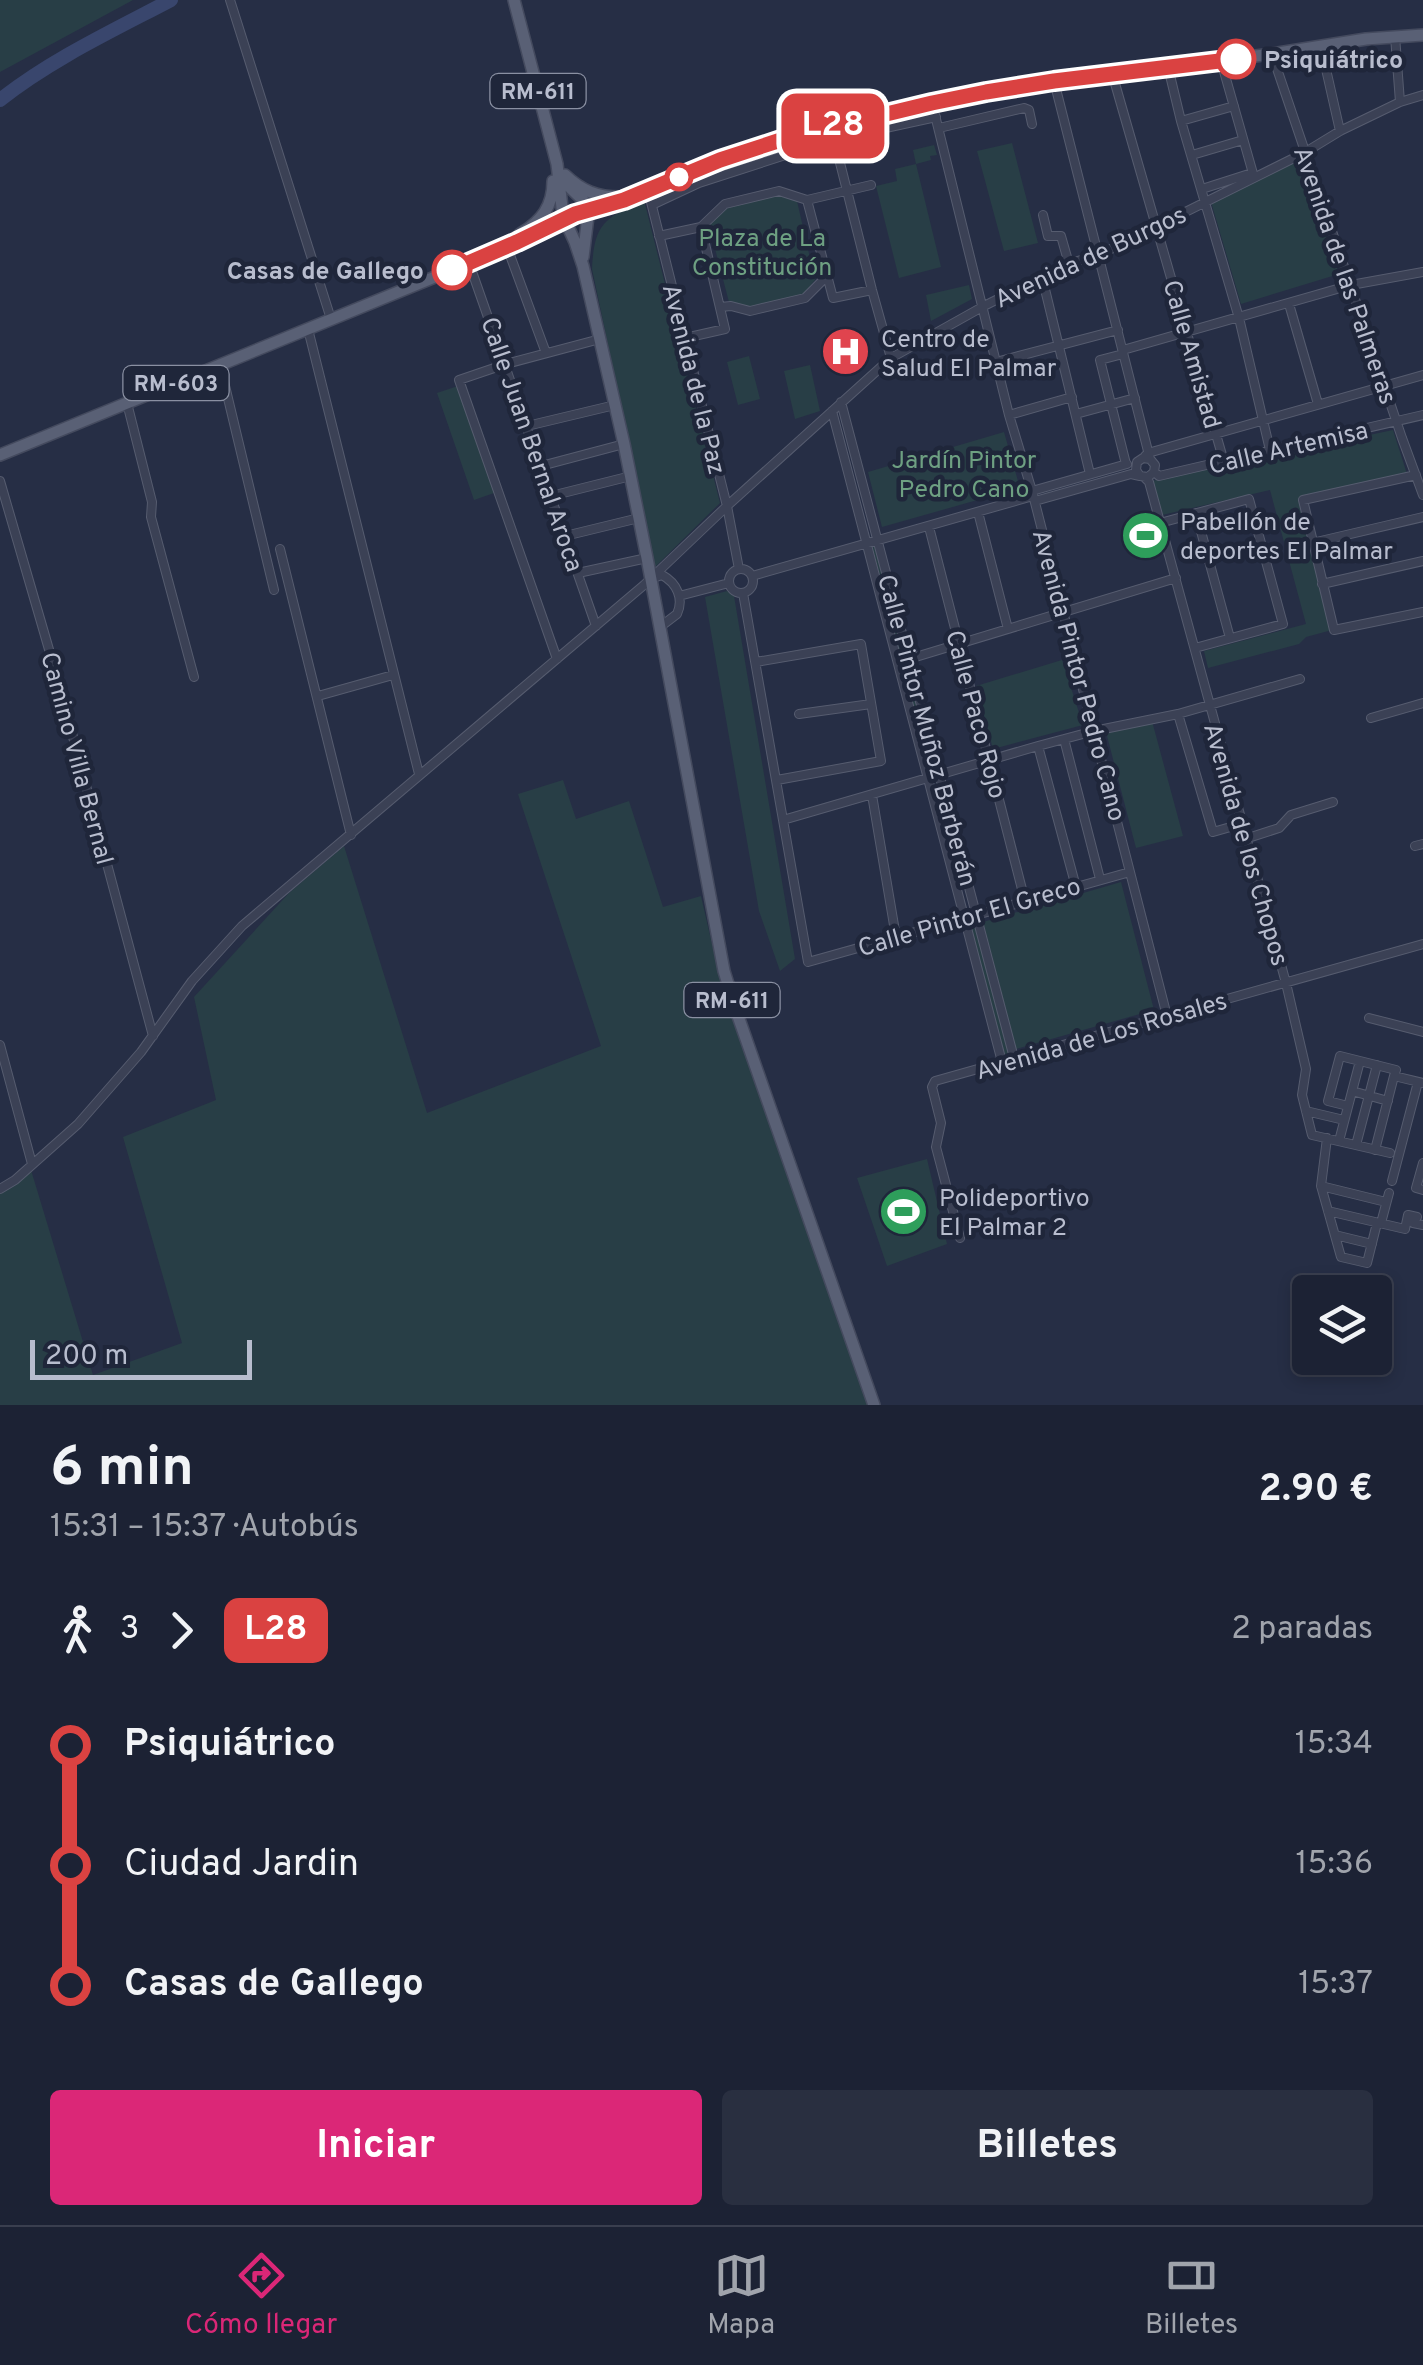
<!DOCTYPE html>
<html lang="es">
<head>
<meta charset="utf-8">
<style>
	body { margin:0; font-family:Overpass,sans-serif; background:#292f40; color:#f1f3f6; height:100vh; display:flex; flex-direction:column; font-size:38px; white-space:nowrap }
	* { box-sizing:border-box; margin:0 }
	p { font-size:32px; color:#a0a4ac }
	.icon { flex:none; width:55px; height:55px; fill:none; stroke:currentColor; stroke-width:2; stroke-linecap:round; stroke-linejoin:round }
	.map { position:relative; height:1405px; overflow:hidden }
	.details { display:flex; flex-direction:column; background:#1c2234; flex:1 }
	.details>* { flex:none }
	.badge { padding:0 20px; border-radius:15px; font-size:35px; line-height:65px }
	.buttons { position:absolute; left:1292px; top:1275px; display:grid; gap:20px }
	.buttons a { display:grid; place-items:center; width:100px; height:100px; border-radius:10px; background:#1c2234; box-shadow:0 5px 15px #0003,0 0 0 2px #3a3f4f; font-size:50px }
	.scale { position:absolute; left:30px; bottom:25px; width:222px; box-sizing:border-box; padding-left:10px; border:5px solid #b8bdce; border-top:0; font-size:28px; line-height:35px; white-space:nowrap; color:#b8bdce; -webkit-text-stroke:8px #1f263a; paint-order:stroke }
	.map>.badge { position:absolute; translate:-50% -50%; box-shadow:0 0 0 5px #fff }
	.legs { display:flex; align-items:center; gap:15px; height:110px; padding:0 50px; font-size:32px }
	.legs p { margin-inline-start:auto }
	.head { display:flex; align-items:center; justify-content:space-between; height:170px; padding:0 50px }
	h1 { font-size:55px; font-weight:700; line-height:75px }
	.action { display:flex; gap:20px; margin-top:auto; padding:20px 50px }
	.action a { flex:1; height:115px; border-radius:10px; background:#db2777; color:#fff; font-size:40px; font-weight:700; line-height:115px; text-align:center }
	.action a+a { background:#292f40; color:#f1f3f6 }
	ul { padding:0 50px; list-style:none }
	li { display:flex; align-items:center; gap:35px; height:120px; font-size:38px }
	li i { display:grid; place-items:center; width:15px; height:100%; margin:0 12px; background:currentColor }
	li i::after { content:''; width:25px; height:25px; margin:-12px; border:8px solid; border-radius:50%; background:#1c2234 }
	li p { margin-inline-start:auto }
	li:first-child i { background:linear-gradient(#0000 50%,currentColor 0) }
	li:last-child i { background:linear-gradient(currentColor 50%,#0000 0) }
	.tabs { display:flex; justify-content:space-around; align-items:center; height:140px; border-top:2px solid #3a3f4f; background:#1c2234; font-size:28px; color:#a0a4ac }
	.tabs a { display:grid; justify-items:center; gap:5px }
	.tabs .on { color:#db2777 }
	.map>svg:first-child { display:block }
	.green { fill:#283e46 }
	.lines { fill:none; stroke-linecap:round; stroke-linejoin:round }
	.river { stroke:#39466d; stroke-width:14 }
	.street-casing { stroke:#565c6f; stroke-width:10 }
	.primary-casing { stroke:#444a5e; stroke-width:14 }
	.street { stroke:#3b4155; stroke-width:8 }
	.primary { stroke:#596075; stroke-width:11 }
	.line-1-casing { stroke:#fff; stroke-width:22 }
	.line-1 { stroke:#da4241; stroke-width:15 }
	.stop-1-dot { fill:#fff; stroke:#da4241; stroke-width:5 }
	.labels { text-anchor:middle; stroke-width:9; stroke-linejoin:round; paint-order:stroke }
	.shield { fill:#1f263a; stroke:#8a90a2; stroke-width:2.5 }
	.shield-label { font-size:22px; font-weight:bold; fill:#b8bdce }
	.stop-label { font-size:25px; font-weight:bold; fill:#b8bdce; stroke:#1f263a; text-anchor:start }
	.park-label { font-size:25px; fill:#6ea082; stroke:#1f263a }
	.street-label { font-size:25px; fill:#b8bdce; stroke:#1f263a }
	.poi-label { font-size:25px; fill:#b8bdce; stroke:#1f263a; text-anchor:start }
</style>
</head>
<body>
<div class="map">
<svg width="1423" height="1405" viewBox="0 0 1423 1405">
	<rect width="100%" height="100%" fill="#262e45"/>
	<path class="green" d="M0 0H133L0 72Z
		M1012 143 1038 243 1004 251 977 151Z
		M934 145 937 155 930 156 931 160 916 164 941 267 899 278 876 186 897 181 895 169 916 164 913 150Z
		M1300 158 1339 274 1241 304 1211 202Z
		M779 194 797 201 815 280 802 296 750 308 729 302 709 226 726 207Z
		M644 200 720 503 655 567 592 269C594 223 605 218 644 200Z
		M969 285 972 299 931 321 926 295Z
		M749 356 760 399 738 405 727 362Z
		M810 365 820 411 795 419 784 371Z
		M458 386 494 493 474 500 437 393Z
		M1393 430 1407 474 1301 497 1332 630 1306 637 1299 644 1208 668 1204 651 1306 624 1270 490 1162 515 1152 481Z
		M1004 432 1020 488 882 527 868 472Z
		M875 543 936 770 930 772 871 544Z
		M727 591 734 596 795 959 780 971 759 911 705 597Z
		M1062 660 1083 725 993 749 976 686Z
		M1152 721 1183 836 1136 848 1106 732Z
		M563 780 576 819 629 801 663 907 701 896 721 983 871 1405H0V1190L31 1170 93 1375 182 1343 123 1137 216 1100 194 997 289 893 344 846 427 1113 601 1046 518 794Z
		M1121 882 1154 1010 1016 1049 983 922Z
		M973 919 1010 1056 1003 1058 968 920Z
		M927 1159 947 1244 887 1266 857 1178Z"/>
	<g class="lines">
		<path class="river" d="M0 100C50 60 114 30 171 0"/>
		<defs>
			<path id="street" d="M230 0 331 319
				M1395 36 1400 102
				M1321 47 1340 131
				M1272 54 1402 438 1423 495
				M1221 61 1254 177
				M1168 67 1181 121 1239 318 1270 450
				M1112 73 1224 462
				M1054 81 1150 459
				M932 103 1009 415 1032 491 1167 1016
				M1181 121 1234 106
				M939 128 1024 108 1029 110 1032 124
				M833 135 872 290 891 358
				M1192 155 1243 140
				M1202 189 1252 173
				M648 190 727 506 739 569
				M807 200 833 298 872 290
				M652 205 699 183 835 139 936 117
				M1043 215 1048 236H1061L1069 264
				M659 236 701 227 725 204 779 191 807 200 871 185
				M507 247 546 353
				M469 263 596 626
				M1042 277 1090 474
				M1289 304 1318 404
				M720 307 731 306 750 311 805 298 827 276
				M308 329 419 774
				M685 338 725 329 701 227
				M1123 350 1351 285 1423 272
				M1123 354 1100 360 1126 464
				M996 362 1118 330
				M220 365 274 590
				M841 402 1014 1058
				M127 403 152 502 151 517 194 677
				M832 411 1002 1062
				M1076 414 1135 398
				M1009 415 1072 397
				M527 426 615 405
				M1145 456 1148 453 1423 375
				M541 466 624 444
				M1154 472 1155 465 1150 459 1143 458 1137 462 1136 470 1140 476 1148 477 1154 472 1159 476 1423 415
				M1416 475 1303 500 1334 630 1423 612
				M1144 477 1149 482 1286 983 1306 1069 1302 1095 1312 1135 1390 1153
				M0 481 57 677 153 1036
				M1032 491 1127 464
				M551 496 631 476
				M1035 501 1131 474 1140 476
				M978 512 1008 629
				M1196 513 1230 638
				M1160 523 1249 499 1283 624 1195 648
				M929 527 1025 901
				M565 536 639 518
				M1312 543 1423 517
				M280 549 351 835
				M729 581a12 12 0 1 1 24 0a12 12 0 1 1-24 0Z
				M578 573 647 558
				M752 576 1033 496
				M656 577 662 575C677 583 684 599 677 614L660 627
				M1322 584 1423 561
				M743 593 808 962 1130 872
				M679 596 729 583
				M557 659 459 380 506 364 600 339
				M909 659 1176 578
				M756 662 861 644 881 761 777 780
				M318 696 393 675
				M799 714 871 704
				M1178 714 1213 832 1241 824
				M1371 718 1423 703
				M1064 739 1100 879
				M1038 746 1076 887
				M872 795 896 937
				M783 820 1038 746 1094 731 1178 714 1300 679
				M1245 839 1279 828 1291 815 1333 802
				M1415 846 1423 844
				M1369 1018 1423 1032
				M0 1045 32 1164
				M1360 1061 1396 1070 1394 1076 1423 1083
				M1352 1091 1388 1101
				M1306 1111 1344 1120
				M1327 1138 1321 1186 1341 1257 1367 1263 1377 1223
				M1339 1141 1360 1061 1340 1056 1328 1101 1348 1106
				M1356 1145 1377 1065
				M1375 1150 1394 1076
				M1423 1163 1416 1188 1423 1190
				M1392 1181 1418 1082
				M1321 1186 1386 1202
				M0 1189 15 1180 78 1124 141 1052 192 981 242 926 644 585 727 506 891 358 984 306 1042 277 1069 264 1105 252 1304 153 1340 131 1400 102 1423 95
				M1328 1211 1405 1229 1408 1215 1417 1217 1413 1223 1423 1225
				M1381 1223 1389 1193
				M1335 1235 1372 1244
				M960 1238 936 1147 941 1123 932 1087 935 1081 1423 944"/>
			<path id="primary" d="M514 0 557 164 563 216 575 242 583 266 624 444 647 558 724 971 738 1016 874 1405
				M565 175C582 191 597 197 620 197
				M562 177C570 191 583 197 589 208L583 257
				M520 234C542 221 553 206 553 181
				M0 455 469 263 575 214 624 200 749 150 840 125 952 98 1054 81 1272 54 1366 39 1423 35"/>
		</defs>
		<use href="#street" class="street-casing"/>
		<use href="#primary" class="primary-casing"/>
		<use href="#street" class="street"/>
		<use href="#primary" class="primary"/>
	</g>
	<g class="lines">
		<defs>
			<path id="line-1" d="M452 270 517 242 575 214 624 200 720 160 787 138 932 103 986 92 1054 81 1236 59"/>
		</defs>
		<use href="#line-1" class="line-1-casing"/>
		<use href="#line-1" class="line-1"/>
	</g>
	<defs>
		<symbol id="hospital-disc" viewBox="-11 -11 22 22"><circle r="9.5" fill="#e0444e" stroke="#1f263a"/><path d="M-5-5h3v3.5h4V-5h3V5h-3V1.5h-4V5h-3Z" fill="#fff"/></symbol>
		<symbol id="stadium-disc" viewBox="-11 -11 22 22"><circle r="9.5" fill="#2e9e5b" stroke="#1f263a"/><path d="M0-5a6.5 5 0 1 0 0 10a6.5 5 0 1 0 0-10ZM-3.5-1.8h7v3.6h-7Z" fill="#fff"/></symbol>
	</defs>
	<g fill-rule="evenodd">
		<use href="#hospital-disc" x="818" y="324" width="55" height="55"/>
		<use href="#stadium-disc" x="1118" y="508" width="55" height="55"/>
		<use href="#stadium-disc" x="876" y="1184" width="55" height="55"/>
	</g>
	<g class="stop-1-dot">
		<circle cx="1236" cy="59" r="18"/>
		<circle cx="679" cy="177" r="12"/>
		<circle cx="452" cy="270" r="18"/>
	</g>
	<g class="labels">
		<g class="shield">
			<rect x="490.5" y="74" width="95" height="34" rx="8"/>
			<rect x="123.5" y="366" width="105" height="34" rx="8"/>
			<rect x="684.5" y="983" width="95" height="34" rx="8"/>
		</g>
		<g class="shield-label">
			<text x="538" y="99">RM-611</text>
			<text x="176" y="391">RM-603</text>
			<text x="732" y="1008">RM-611</text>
		</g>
		<g class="stop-label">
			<text x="1264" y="68">Psiquiátrico</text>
			<text x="424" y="279" text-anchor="end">Casas de Gallego</text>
		</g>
		<g class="park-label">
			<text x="762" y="246">Plaza de La<tspan x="762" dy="29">Constitución</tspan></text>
			<text x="964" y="468">Jardín Pintor<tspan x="964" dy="29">Pedro Cano</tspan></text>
		</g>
		<g class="street-label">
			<text transform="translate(1090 256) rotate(-25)" y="9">Avenida de Burgos</text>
			<text transform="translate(1346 275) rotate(71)" y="9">Avenida de las Palmeras</text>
			<text transform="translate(1193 354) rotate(74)" y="9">Calle Amistad</text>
			<text transform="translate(695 379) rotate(76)" y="9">Avenida de la Paz</text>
			<text transform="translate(533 444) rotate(71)" y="9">Calle Juan Bernal Aroca</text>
			<text transform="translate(1288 447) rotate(-13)" y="9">Calle Artemisa</text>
			<text transform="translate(1080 675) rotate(75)" y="9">Avenida Pintor Pedro Cano</text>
			<text transform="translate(977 714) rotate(75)" y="9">Calle Paco Rojo</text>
			<text transform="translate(928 730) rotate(75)" y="9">Calle Pintor Muñoz Barberán</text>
			<text transform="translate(78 758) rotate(75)" y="9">Camino Villa Bernal</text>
			<text transform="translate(1247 844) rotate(74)" y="9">Avenida de los Chopos</text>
			<text transform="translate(969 916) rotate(-16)" y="9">Calle Pintor El Greco</text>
			<text transform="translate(1101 1035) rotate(-16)" y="9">Avenida de Los Rosales</text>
		</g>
		<g class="poi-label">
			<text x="881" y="347">Centro de<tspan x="881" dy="29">Salud El Palmar</tspan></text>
			<text x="1180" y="530">Pabellón de<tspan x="1180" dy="29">deportes El Palmar</tspan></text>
			<text x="939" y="1206">Polideportivo<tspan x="939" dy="29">El Palmar 2</tspan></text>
		</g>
	</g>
</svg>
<div class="buttons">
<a><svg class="icon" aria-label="layers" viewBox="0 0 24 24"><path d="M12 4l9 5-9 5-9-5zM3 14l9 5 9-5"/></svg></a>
</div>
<div class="scale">200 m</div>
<b class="badge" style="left:833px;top:126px;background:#da4241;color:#fff">L28</b>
</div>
<section class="details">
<div class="head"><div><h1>6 min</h1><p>15:31 – 15:37 · Autobús</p></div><b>2.90 €</b></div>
<div class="legs"><svg class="icon" aria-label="walk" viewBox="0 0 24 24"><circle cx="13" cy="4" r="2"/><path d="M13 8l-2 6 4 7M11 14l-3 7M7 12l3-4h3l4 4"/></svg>3<svg class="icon" aria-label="forward" viewBox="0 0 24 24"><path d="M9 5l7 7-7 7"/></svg><b class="badge" style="background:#da4241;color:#fff">L28</b><p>2 paradas</p></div>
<ul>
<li><i style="color:#da4241"></i><b>Psiquiátrico</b><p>15:34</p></li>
<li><i style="color:#da4241"></i><span>Ciudad Jardin</span><p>15:36</p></li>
<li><i style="color:#da4241"></i><b>Casas de Gallego</b><p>15:37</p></li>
</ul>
<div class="action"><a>Iniciar</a><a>Billetes</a></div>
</section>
<nav class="tabs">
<a class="on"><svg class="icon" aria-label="directions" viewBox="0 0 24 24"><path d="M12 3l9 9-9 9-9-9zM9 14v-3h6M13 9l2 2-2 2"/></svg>Cómo llegar</a>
<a><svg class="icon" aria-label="map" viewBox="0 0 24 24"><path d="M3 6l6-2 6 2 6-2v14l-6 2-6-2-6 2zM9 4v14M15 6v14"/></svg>Mapa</a>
<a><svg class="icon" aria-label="tickets" viewBox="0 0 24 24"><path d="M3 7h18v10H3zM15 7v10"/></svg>Billetes</a>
</nav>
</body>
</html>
